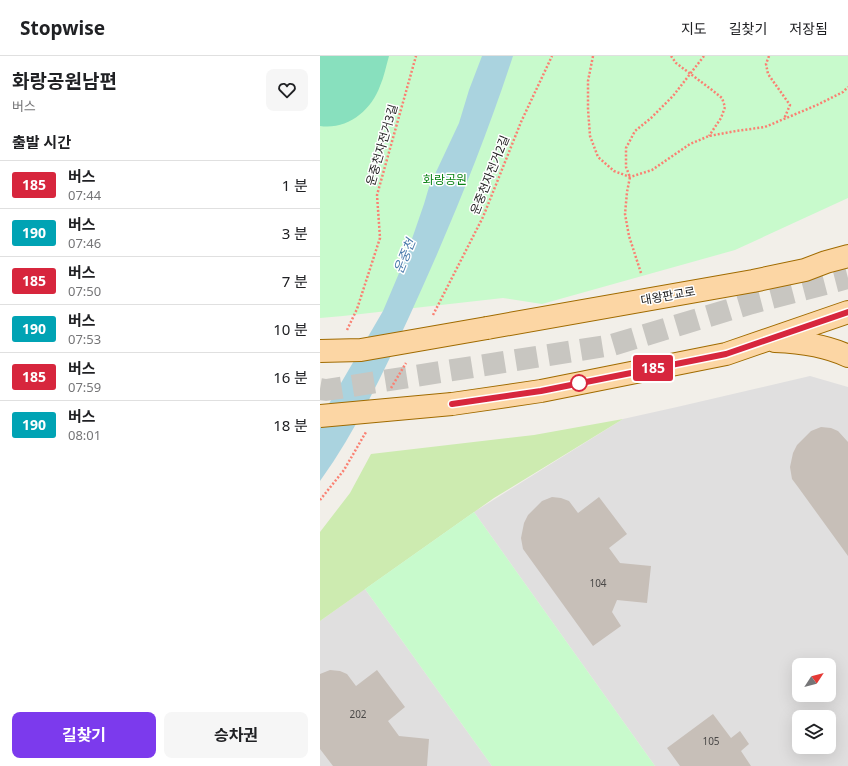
<!DOCTYPE html>
<html lang="ko">
<head>
<meta charset="utf-8">
<style>
	body { margin:0; font-family:"Noto Sans","Noto Sans KR",sans-serif; background:#f6f6f6; color:#202124; height:100vh; display:flex; flex-direction:column; font-size:15px; white-space:nowrap }
	* { box-sizing:border-box; margin:0 }
	p { font-size:13px; color:#757577 }
	.icon { flex:none; width:22px; height:22px; fill:none; stroke:currentColor; stroke-width:2; stroke-linecap:round; stroke-linejoin:round }
	.map { position:relative; flex:1; overflow:hidden }
	.side { display:flex; flex-direction:column; background:#fff; width:320px }
	.side>* { flex:none }
	.badge { padding:0 8px; border-radius:3px; font-size:14px; line-height:26px }
	.needle { width:26px; rotate:54deg }
	.controls { position:absolute; left:472px; top:602px; display:grid; gap:8px }
	.controls a { display:grid; place-items:center; width:44px; height:44px; border-radius:8px; background:#fff; box-shadow:0 4px 16px #0002; font-size:20px }
	.map>.badge { position:absolute; translate:-50% -50%; box-shadow:0 0 0 2px #fff }
	h2 { padding:0 12px; font-size:15px; line-height:36px }
	.round { display:grid; place-items:center; flex:none; width:42px; height:42px; border-radius:8px; background:#f6f6f6 }
	.head { display:flex; align-items:center; justify-content:space-between; height:68px; padding:0 12px }
	h1 { font-size:19px; font-weight:700; line-height:30px }
	.button { display:flex; gap:8px; margin-top:auto; padding:8px 12px }
	.button a { flex:1; height:46px; border-radius:8px; background:#7c3aed; color:#fff; font-size:16px; font-weight:700; line-height:46px; text-align:center }
	.button a+a { background:#f6f6f6; color:#202124 }
	ul { padding:0; list-style:none }
	li { display:flex; align-items:center; gap:12px; height:48px; padding:0 12px; border-top:1px solid #e0e0e0 }
	li div { flex:1 }
	li b { display:block; font-size:15px }
	li em { font-style:normal }
	li .badge { min-width:44px; font-weight:700; text-align:center }
	header { display:flex; align-items:center; gap:24px; box-sizing:border-box; height:56px; padding:0 20px; background:#fff; border-bottom:1px solid #e0e0e0 }
	header strong { font-size:19px }
	nav { display:flex; gap:22px; margin-inline-start:auto; font-size:14px }
	main { display:flex; flex:1; min-height:0 }
	.map>svg:first-child { display:block }
	.residential { fill:#e0dfdf; fill-rule:evenodd }
	.grass { fill:#cdebb0 }
	.park { fill:#c8facc }
	.pitch { fill:#88e0be }
	.water { fill:#aad3df }
	.building { fill:#c7bfb8 }
	.lines { fill:none; stroke-linecap:round; stroke-linejoin:round }
	.primary-tunnel { stroke:#c8c6c1; stroke-width:22; stroke-dasharray:22 11; stroke-linecap:butt }
	.primary-casing { stroke:#a06b00; stroke-width:24 }
	.path { stroke:#fa8072; stroke-width:2.5; stroke-dasharray:2 2; stroke-linecap:butt }
	.primary { stroke:#fcd6a4; stroke-width:22 }
	.primary-bridge-casing { stroke:#a06b00; stroke-width:24; stroke-linecap:butt }
	.primary-bridge { stroke:#fcd6a4; stroke-width:22 }
	.line-casing { stroke:#fff; stroke-width:9 }
	.line { stroke:#d7263d; stroke-width:6 }
	.stop-dot { fill:#fff; stroke:#d7263d; stroke-width:2 }
	.labels { text-anchor:middle; stroke-width:3; stroke-linejoin:round; paint-order:stroke }
	.number-label { font-size:10px; fill:#4b4948 }
	.street-label { font-size:12px; fill:#222; stroke:#fff }
	.park-label { font-size:12px; fill:#0c8416; stroke:#fff }
	.water-label { font-size:13px; font-style:italic; fill:#4a7aab; stroke:#fff }
</style>
</head>
<body>
<header>
<strong>Stopwise</strong>
<nav><a>지도</a><a>길찾기</a><a>저장됨</a></nav>
</header>
<main>
<section class="side">
<div class="head"><div><h1>화랑공원남편</h1><p>버스</p></div><a class="round"><svg class="icon" aria-label="heart" viewBox="0 0 24 24"><path d="M12 20l-8-8c-3-5 5-10 8-4 3-6 11-1 8 4z"/></svg></a></div>
<h2>출발 시간</h2>
<ul>
<li><span class="badge" style="background:#d7263d;color:#fff">185</span><div><b>버스</b><p>07:44</p></div><em>1 분</em></li>
<li><span class="badge" style="background:#00a3b4;color:#fff">190</span><div><b>버스</b><p>07:46</p></div><em>3 분</em></li>
<li><span class="badge" style="background:#d7263d;color:#fff">185</span><div><b>버스</b><p>07:50</p></div><em>7 분</em></li>
<li><span class="badge" style="background:#00a3b4;color:#fff">190</span><div><b>버스</b><p>07:53</p></div><em>10 분</em></li>
<li><span class="badge" style="background:#d7263d;color:#fff">185</span><div><b>버스</b><p>07:59</p></div><em>16 분</em></li>
<li><span class="badge" style="background:#00a3b4;color:#fff">190</span><div><b>버스</b><p>08:01</p></div><em>18 분</em></li>
</ul>
<div class="button"><a>길찾기</a><a>승차권</a></div>
</section>
<div class="map">
<svg width="528" height="710" viewBox="0 0 528 710">
	<rect width="100%" height="100%" fill="#f2efe9"/>
	<path class="residential" d="M490 320 528 331V710H335L154 456 303 363 357 351ZM479 609H509V639H479ZM479 661H509V691H479Z
		M45 533 172 710H0V565Z"/>
	<path class="grass" d="M303 363 174 442 0 565V476L30 437 51 398 214 379Z"/>
	<path class="park" d="M0 0H528V142L415 194 222 248 183 242 23 260 0 262Z
		M154 456 335 710H172L45 533Z"/>
	<path class="pitch" d="M0 0H69C66 10 64 21 60 30 51 55 27 74 0 70Z"/>
	<path class="water" d="M162 0H193C164 89 128 176 89 261 63 317 36 375 0 425V363L63 255 85 203 104 148 109 131 139 67 149 34Z"/>
	<path class="building" d="M501 371 511 372 518 375 528 386V500L478 431 472 423 470 411 473 397 477 389 491 375Z
		M232 441 241 442 249 445 258 457 279 441 307 478 289 492 300 507 331 510 327 547 297 544 292 556 301 570 273 590 203 493 201 482 204 467 208 459 222 445Z
		M10 614 20 615 27 618 36 630 57 614 85 651 68 665 79 680 109 683 107 710H13L0 693V618Z
		M393 658 411 682 420 675 429 688 421 695 431 710H360L347 692Z"/>
	<g class="lines">
		<path class="primary-tunnel" d="M0 333 6 334 292 289 432 247 528 222"/>
		<defs>
			<path id="primary" d="M167 272 433 225 485 214 506 206 528 200
				M455 285C480 286 505 289 528 300
				M132 348 221 335 406 298 528 256"/>
		</defs>
		<use href="#primary" class="primary-casing"/>
		<path class="path" d="M273 0 268 25V53L270 80 278 101 294 115 310 121 332 114 370 88 389 80 416 75 445 71 497 49 523 36 528 31
			M351 0 356 7 392 34 402 42 405 51 401 62 389 80
			M449 0 446 8 448 18 470 49 464 63
			M321 217 309 180 305 158 307 136 310 121 306 111V92L315 75 331 62 353 40 384 0
			M113 259 163 161 201 66 232 0
			M27 274 37 253 60 182 57 139 96 0
			M71 332 86 307
			M0 444 24 414 46 376"/>
		<use href="#primary" class="primary"/>
		<defs>
			<path id="primary-bridge" d="M0 295 41 294 167 272
				M0 360 132 348"/>
		</defs>
		<use href="#primary-bridge" class="primary-bridge-casing"/>
		<use href="#primary-bridge" class="primary-bridge"/>
	</g>
	<g class="lines">
		<defs>
			<path id="line" d="M132 348 221 335 406 298 528 256"/>
		</defs>
		<use href="#line" class="line-casing"/>
		<use href="#line" class="line"/>
	</g>
	<circle class="stop-dot" cx="259" cy="327" r="8"/>
	<g class="labels">
		<g class="number-label">
			<text x="278" y="531">104</text>
			<text x="38" y="662">202</text>
			<text x="391" y="689">105</text>
		</g>
		<g class="street-label">
			<text transform="translate(62 89) rotate(-74)" y="4">운중천자전거3길</text>
			<text transform="translate(170 119) rotate(-68)" y="4">운중천자전거2길</text>
			<text transform="translate(348 240) rotate(-10)" y="4">대왕판교로</text>
		</g>
		<g class="park-label">
			<text x="125" y="128">화랑공원</text>
		</g>
		<g class="water-label">
			<text transform="translate(84 200) rotate(-68)" y="5">운중천</text>
		</g>
	</g>
</svg>
<div class="controls">
<a><svg class="needle" viewBox="-14 -14 28 28"><path d="M0-13l5 13h-10z" fill="#e53935"/><path d="M0 13l5-13h-10z" fill="#757577"/></svg></a>
<a><svg class="icon" aria-label="layers" viewBox="0 0 24 24"><path d="M12 4l9 5-9 5-9-5zM3 14l9 5 9-5"/></svg></a>
</div>
<b class="badge" style="left:333px;top:312px;background:#d7263d;color:#fff">185</b>
</div>
</main>
</body>
</html>
